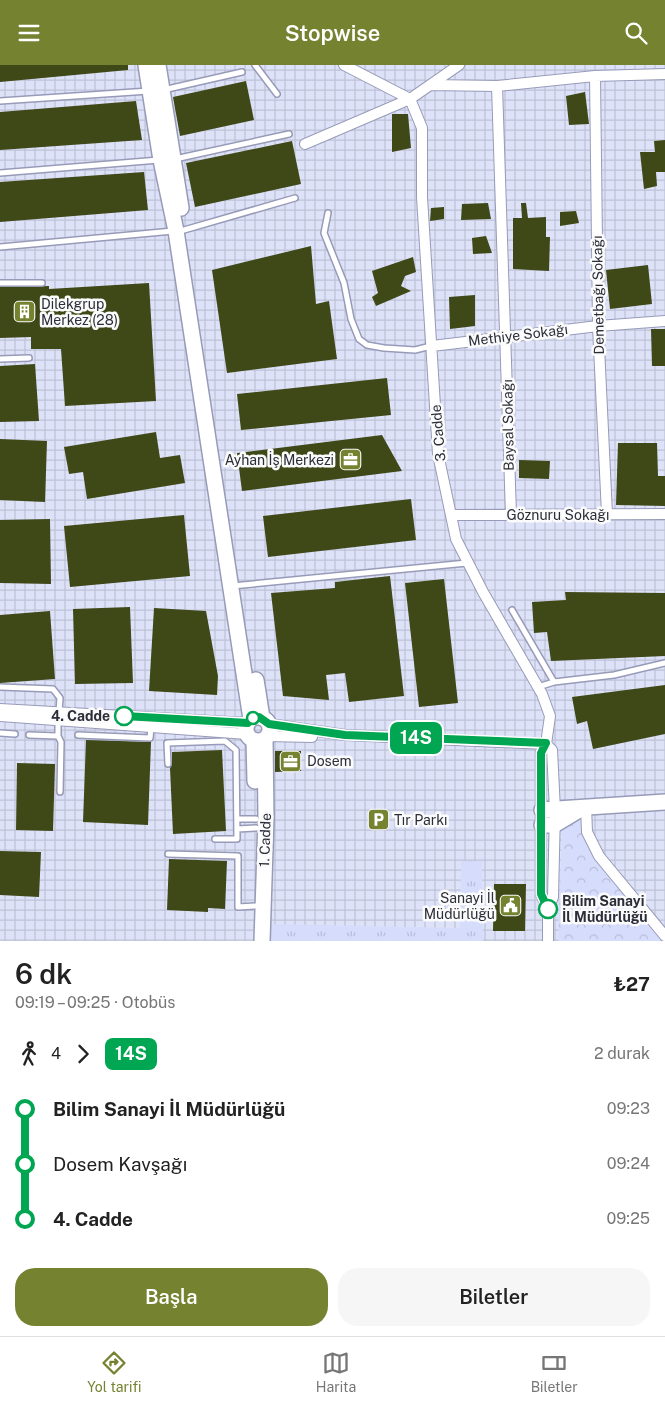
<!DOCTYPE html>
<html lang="tr">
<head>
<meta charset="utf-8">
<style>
	body { margin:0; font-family:"Public Sans",sans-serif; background:#f6f6f6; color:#222; height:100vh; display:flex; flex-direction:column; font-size:19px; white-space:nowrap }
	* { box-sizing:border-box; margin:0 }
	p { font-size:16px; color:#767676 }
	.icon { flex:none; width:28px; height:28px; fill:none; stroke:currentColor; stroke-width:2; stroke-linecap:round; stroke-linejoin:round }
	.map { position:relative; height:876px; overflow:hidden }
	.drawer { display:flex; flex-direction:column; background:#fff; flex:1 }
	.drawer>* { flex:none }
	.badge { padding:0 10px; border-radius:8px; font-size:18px; line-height:32px }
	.map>.badge { position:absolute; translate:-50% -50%; box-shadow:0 0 0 2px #fff }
	.legs { display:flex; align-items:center; gap:8px; height:55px; padding:0 15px; font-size:16px }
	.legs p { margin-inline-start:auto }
	.head { display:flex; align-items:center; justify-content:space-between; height:85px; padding:0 15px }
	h1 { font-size:28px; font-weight:600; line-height:38px }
	.cta { display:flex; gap:10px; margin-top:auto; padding:10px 15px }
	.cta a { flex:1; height:58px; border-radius:20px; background:#758331; color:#fff; font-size:20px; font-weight:600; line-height:58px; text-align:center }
	.cta a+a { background:#f6f6f6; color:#222 }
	ul { padding:0 15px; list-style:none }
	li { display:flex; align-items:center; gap:18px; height:55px; font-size:19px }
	li i { display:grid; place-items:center; width:8px; height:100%; margin:0 6px; background:currentColor }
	li i::after { content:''; width:12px; height:12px; margin:-6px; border:4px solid; border-radius:50%; background:#fff }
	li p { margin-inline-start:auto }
	li:first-child i { background:linear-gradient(#0000 50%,currentColor 0) }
	li:last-child i { background:linear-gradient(currentColor 50%,#0000 0) }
	header { display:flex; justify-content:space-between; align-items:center; height:65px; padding:0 15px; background:#758331; color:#fff; font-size:22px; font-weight:600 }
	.tabs { display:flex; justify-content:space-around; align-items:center; height:70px; border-top:1px solid #e0e0e0; background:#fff; font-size:14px; color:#767676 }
	.tabs a { display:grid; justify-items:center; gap:2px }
	.tabs .current { color:#758331 }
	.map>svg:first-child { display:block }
	.industrial { fill:url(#industrial-grid) }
	.grass { fill:url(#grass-tufts) }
	.park { fill:url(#park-crowns) }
	.building { fill:#3f4817 }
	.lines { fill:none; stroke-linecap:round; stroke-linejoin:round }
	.lane-casing { stroke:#979bb8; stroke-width:8 }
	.street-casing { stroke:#979bb8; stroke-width:12 }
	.secondary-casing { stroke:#979bb8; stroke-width:18 }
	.lane { stroke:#fff; stroke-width:5 }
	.street { stroke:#fff; stroke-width:10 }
	.secondary { stroke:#fff; stroke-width:15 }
	.line-1-casing { stroke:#fff; stroke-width:11 }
	.line-1 { stroke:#00a651; stroke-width:8 }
	.stop-1-dot { fill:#fff; stroke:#00a651; stroke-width:2.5 }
	.labels { text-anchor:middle; stroke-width:5; stroke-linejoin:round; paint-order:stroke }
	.street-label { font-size:14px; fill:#2b2d39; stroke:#fbfbfb }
	.poi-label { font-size:14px; fill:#2b2d39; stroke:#fbfbfb; text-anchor:start }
	.stop-label { font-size:14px; font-weight:bold; fill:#2b2d39; stroke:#fbfbfb; text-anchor:end }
</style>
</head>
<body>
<header><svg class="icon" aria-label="menu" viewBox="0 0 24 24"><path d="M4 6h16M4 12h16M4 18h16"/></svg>Stopwise<svg class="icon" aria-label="search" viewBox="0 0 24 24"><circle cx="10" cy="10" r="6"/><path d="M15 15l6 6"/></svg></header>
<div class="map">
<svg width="665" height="876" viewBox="0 0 665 876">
	<defs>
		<pattern id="industrial-grid" width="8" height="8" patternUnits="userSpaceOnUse" patternTransform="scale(1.25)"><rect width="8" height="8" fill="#dee2f9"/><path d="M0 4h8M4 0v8" fill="none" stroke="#bfc2d6"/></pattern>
		<pattern id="grass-tufts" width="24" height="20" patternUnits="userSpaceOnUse" patternTransform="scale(1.25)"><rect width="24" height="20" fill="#d6dcfc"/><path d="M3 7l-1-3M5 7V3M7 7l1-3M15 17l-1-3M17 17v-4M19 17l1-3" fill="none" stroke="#b8bdd9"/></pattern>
		<pattern id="park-crowns" width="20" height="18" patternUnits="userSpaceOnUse" patternTransform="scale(1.25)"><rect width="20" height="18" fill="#d6dcfc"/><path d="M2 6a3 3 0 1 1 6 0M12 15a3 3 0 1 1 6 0" fill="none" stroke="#b8bdd9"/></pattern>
	</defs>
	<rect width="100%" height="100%" fill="#ebedf9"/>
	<path class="industrial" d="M0 0H665V876H0Z"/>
	<path class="grass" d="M461 796H482L483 876H271V859L460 863Z"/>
	<path class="park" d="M583 747 612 813 665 876H558L562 761Z"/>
	<path class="building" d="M0 0H128V5L0 17Z
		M246 16 254 55 180 71 173 32Z
		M585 27 589 59 569 60 566 31Z
		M136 36 142 75 0 85V47Z
		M392 49H408L411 83 392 87Z
		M665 75V107H656L657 121 644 124 640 87H655L654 76Z
		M292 76 301 119 195 142 186 98Z
		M144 107 148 145 0 157V117Z
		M488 138 491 154 461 155 462 139Z
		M521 138H526L528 153 546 152V172H550L549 206 513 204V153H522Z
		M444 142V154L430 156 431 143Z
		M576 146 579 158 560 161V147Z
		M486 171 492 188 473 189 472 173Z
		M311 181 316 239 329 236 337 294 227 308 212 205Z
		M413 192 416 207 405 211 401 221 411 226 376 241 372 232 378 228 372 206Z
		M648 200 652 239 610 244 606 205Z
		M149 218 156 336 65 341 61 284H31V272L0 273V222L49 221V224Z
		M475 230V261L450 264 449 232Z
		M651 264H665V301H652Z
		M35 299 39 356 0 357V301Z
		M387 313 391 350 241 365 237 329Z
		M156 367 160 393 180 390 185 418 87 434 83 407 69 409 64 382Z
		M382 370 402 406 242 426 237 388Z
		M0 374 47 376 45 437 0 435Z
		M618 378H657L658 411H665V441L616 440Z
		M519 395 550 396 549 414 519 413Z
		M411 434 416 475 268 492 263 451Z
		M184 450 190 511 70 522 64 461Z
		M50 454 51 519 0 518V455Z
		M390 511 404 631 349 637 345 608 326 610 329 635 283 631 271 528 335 523V517Z
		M444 514 458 638 419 642 405 518Z
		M565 527 665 528V591L551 596 547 567 534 568 532 537 566 535Z
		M130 542 133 618 75 619 73 544Z
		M154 543 206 546 218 611 217 630 149 626Z
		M50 546 55 614 0 618V550Z
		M665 620V669L593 684 587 656 577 659 572 632Z
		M86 675 151 677 148 760 83 757Z
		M222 685 226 766 173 769 170 703 172 699V687Z
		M275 686H301V706L275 707Z
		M17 698 55 699 53 766 16 765Z
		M0 786 41 787 39 832 0 830Z
		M169 794 227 796 225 844 208 843V847L167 845Z
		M494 819H526L525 866H493Z"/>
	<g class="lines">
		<defs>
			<path id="lane" d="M255 0 277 29
				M163 25 242 7
				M0 36 149 26
				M175 94 289 69
				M0 108 159 95
				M328 148 324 168 344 218 351 254 359 274 367 280 384 283 415 285 431 281
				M0 182 184 165 295 133
				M0 218H42
				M0 294 29 293
				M232 521 467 498
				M512 545 554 617
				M0 622 53 624 60 633 59 647
				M538 622 554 617 614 610 665 598
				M0 668 15 669
				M29 670 58 671V655
				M78 670 150 673 151 662
				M58 671 61 677 60 727
				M168 699 167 678 225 676 236 685 237 774H215
				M237 754H256
				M237 764 256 763
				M168 789 238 791V842L255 841"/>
			<path id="street" d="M344 0 410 34 422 63V132L438 389 456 474 483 527 542 629 550 651 546 679 541 688V829L548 844
				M595 11 598 261 607 449
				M431 20 497 21
				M305 79 410 34 459 0
				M432 281 598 261 665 256
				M451 450 665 449
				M511 450 497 21 595 11 665 9
				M0 644 247 658
				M0 651 247 669
				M269 659 345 670 546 679 552 685 555 745 553 832 548 844V876
				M268 671 312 672
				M586 742 587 767 599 791 665 871"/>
			<path id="secondary" d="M146 0 161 95 176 166 251 654
				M158 0 181 143
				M256 615 262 653
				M246 664a12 12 0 1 1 24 0a12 12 0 1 1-24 0Z
				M254 675 255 716
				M542 745 665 737
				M542 760H554L579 745
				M262 876 266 753 265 674"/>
		</defs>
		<use href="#lane" class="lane-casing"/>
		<use href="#street" class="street-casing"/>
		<use href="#secondary" class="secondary-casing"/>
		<use href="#lane" class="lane"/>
		<use href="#street" class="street"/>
		<use href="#secondary" class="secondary"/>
	</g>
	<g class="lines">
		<defs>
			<path id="line-1" d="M124 651 248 658 252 654 259 652 269 659 345 670 546 678 541 688V829L548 844"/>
		</defs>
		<use href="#line-1" class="line-1-casing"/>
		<use href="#line-1" class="line-1"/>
	</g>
	<defs>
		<symbol id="building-square" viewBox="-11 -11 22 22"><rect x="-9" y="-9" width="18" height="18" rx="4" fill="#758331" stroke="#fbfbfb"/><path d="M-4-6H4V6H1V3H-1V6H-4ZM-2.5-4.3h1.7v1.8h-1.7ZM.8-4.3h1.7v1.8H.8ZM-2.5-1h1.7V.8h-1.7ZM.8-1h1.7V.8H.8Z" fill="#fff"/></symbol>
		<symbol id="office-square" viewBox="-11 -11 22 22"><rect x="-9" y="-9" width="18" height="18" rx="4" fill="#758331" stroke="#fbfbfb"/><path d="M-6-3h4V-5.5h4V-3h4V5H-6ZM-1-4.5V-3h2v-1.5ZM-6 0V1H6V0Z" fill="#fff"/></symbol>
		<symbol id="parking-square" viewBox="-11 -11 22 22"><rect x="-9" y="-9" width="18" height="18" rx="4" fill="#758331" stroke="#fbfbfb"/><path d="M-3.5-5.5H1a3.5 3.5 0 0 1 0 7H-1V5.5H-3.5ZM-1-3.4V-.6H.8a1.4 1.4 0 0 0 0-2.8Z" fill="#fff"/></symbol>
		<symbol id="civic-square" viewBox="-11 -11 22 22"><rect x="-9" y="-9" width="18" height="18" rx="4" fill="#758331" stroke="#fbfbfb"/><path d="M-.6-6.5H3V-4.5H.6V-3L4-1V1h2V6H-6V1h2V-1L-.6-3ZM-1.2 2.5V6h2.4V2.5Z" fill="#fff"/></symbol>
	</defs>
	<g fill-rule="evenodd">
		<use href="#building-square" x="12" y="234" width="25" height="25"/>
		<use href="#office-square" x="338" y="382" width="25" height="25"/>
		<use href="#office-square" x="278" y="684" width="25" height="25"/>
		<use href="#parking-square" x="366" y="742" width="25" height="25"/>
		<use href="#civic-square" x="498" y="828" width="25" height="25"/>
	</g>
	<g class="stop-1-dot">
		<circle cx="124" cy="651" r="9"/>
		<circle cx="253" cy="653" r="6"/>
		<circle cx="548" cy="844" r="9"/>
	</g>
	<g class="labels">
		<g class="street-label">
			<text transform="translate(598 230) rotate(-91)" y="5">Demetbağı Sokağı</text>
			<text transform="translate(518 270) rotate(-7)" y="5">Methiye Sokağı</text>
			<text transform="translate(508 360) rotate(-91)" y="5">Baysal Sokağı</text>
			<text transform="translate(438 368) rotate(-95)" y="5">3. Cadde</text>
			<text x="558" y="455">Göznuru Sokağı</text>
			<text transform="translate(265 775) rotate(-88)" y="5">1. Cadde</text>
		</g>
		<g class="poi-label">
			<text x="41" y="244">Dilekgrup<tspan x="41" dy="16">Merkez (28)</tspan></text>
			<text x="334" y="400" text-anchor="end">Ayhan İş Merkezi</text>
			<text x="307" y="701">Dosem</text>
			<text x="394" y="760">Tır Parkı</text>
			<text x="495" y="838" text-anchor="end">Sanayi İl<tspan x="495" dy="16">Müdürlüğü</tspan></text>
		</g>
		<g class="stop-label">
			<text x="110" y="656">4. Cadde</text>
			<text x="562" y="841" text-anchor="start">Bilim Sanayi<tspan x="562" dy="16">İl Müdürlüğü</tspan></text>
		</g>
	</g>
</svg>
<b class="badge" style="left:416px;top:673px;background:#00a651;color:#fff">14S</b>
</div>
<section class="drawer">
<div class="head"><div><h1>6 dk</h1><p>09:19 – 09:25 · Otobüs</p></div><b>₺27</b></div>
<div class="legs"><svg class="icon" aria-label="walk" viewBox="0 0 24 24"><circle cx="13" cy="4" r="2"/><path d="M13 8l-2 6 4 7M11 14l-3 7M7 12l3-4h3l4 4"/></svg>4<svg class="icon" aria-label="forward" viewBox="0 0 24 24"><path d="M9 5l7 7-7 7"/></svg><b class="badge" style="background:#00a651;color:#fff">14S</b><p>2 durak</p></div>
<ul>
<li><i style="color:#00a651"></i><b>Bilim Sanayi İl Müdürlüğü</b><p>09:23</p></li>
<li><i style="color:#00a651"></i><span>Dosem Kavşağı</span><p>09:24</p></li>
<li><i style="color:#00a651"></i><b>4. Cadde</b><p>09:25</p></li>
</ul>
<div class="cta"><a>Başla</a><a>Biletler</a></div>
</section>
<nav class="tabs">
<a class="current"><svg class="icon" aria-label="directions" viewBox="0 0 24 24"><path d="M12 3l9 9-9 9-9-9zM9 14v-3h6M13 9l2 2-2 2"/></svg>Yol tarifi</a>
<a><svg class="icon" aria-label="map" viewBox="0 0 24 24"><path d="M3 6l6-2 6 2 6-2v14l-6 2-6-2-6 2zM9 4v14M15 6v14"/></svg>Harita</a>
<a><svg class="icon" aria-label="tickets" viewBox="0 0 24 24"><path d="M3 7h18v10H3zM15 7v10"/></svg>Biletler</a>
</nav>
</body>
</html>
